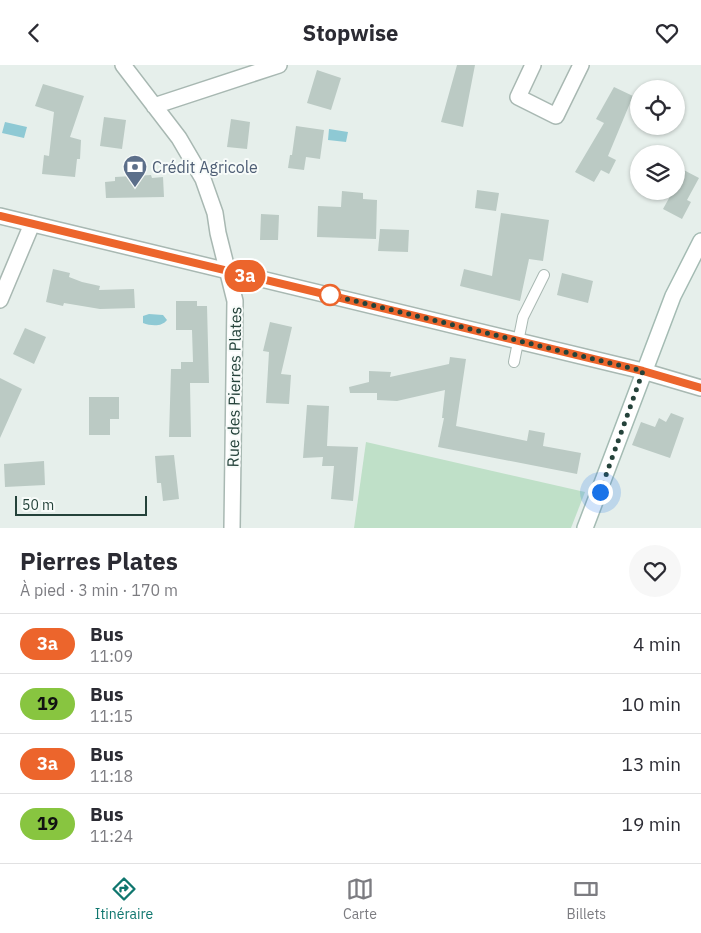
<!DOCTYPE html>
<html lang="fr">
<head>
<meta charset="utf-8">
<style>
	body { margin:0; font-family:"IBM Plex Sans",sans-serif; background:#f7f7f7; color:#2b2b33; height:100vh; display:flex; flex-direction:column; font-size:19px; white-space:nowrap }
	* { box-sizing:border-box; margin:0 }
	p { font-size:16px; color:#7c7c81 }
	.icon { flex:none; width:28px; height:28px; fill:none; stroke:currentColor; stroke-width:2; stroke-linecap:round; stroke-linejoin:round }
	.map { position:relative; height:463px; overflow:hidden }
	.details { display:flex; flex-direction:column; background:#fff; flex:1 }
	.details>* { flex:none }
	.badge { padding:0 10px; border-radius:16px; font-size:18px; line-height:32px }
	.buttons { position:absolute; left:630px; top:15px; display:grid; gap:10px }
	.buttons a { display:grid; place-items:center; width:55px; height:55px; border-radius:50%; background:#fff; box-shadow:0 1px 4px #0004; font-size:25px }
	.scale { position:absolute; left:15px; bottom:12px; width:132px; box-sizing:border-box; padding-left:5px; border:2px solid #24423a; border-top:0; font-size:14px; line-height:18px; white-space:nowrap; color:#24423a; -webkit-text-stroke:4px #f7fbf9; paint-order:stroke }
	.you { position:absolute; width:25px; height:25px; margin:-12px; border:4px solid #fff; border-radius:50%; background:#1a73e8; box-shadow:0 0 0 8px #1a73e833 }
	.map>.badge { position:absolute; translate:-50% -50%; box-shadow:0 0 0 2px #fff }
	.round { display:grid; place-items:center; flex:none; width:52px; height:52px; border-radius:26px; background:#f7f7f7 }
	.head { display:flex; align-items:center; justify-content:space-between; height:85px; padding:0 20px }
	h1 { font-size:24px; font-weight:800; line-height:38px }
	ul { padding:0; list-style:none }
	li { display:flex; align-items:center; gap:15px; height:60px; padding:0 20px; border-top:1px solid #e1e1e2 }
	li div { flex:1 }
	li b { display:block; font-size:19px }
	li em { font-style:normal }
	li .badge { min-width:55px; font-weight:700; text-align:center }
	header { display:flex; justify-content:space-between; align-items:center; height:65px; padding:0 20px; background:#fff; font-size:22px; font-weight:800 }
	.tab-bar { display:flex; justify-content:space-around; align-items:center; height:70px; border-top:1px solid #e1e1e2; background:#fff; font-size:14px; color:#7c7c81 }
	.tab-bar a { display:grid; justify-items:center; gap:2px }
	.tab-bar .on { color:#0f766e }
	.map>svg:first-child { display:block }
	.green { fill:#bfe0c8 }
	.water { fill:#8ec9d4 }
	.building { fill:#bbcac4 }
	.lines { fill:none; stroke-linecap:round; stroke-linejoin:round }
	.service-casing { stroke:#a8b8b2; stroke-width:12 }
	.minor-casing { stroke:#a8b8b2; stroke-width:18 }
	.tertiary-casing { stroke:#a8b8b2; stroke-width:18 }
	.secondary-casing { stroke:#a4bbb3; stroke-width:18 }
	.service { stroke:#fff; stroke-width:10 }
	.minor { stroke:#fff; stroke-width:15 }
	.tertiary { stroke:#fff; stroke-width:15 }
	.secondary { stroke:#fff; stroke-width:15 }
	.line-casing { stroke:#fff; stroke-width:11 }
	.line { stroke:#ec652c; stroke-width:8 }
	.walk { stroke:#24423a; stroke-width:5; stroke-dasharray:0 9 }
	.stop-dot { fill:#fff; stroke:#ec652c; stroke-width:2.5 }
	.labels { text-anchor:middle; stroke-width:4; stroke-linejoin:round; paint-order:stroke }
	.service-label { font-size:16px; fill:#4e5e75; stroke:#f7fbf9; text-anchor:start }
	.street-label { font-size:16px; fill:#24423a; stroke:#f7fbf9 }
</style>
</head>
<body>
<header><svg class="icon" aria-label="back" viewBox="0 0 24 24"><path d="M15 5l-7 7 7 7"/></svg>Stopwise<svg class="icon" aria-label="heart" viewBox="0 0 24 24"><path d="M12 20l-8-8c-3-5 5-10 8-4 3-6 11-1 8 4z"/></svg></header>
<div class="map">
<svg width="701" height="463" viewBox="0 0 701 463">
	<rect width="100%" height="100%" fill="#e6efeb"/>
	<path class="green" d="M366 377 585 427 571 463H354Z"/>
	<path class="water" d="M5 57 27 62 24 73 2 68Z
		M329 64 348 67 346 77 328 75Z
		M149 249 163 250 167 255C162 262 151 261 143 258V251Z"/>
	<path class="building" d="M457 0H475L463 62 441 57Z
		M317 5 341 13 331 45 307 38Z
		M43 19 84 31 70 72 81 75 80 94H77L75 112 42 109 44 90 49 91 54 47 35 41Z
		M614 22 633 31 608 91 616 95 609 109 601 105 594 117 575 107 604 58 596 54Z
		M104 52 126 55 122 84 100 81Z
		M231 54 250 57 247 84 227 82Z
		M296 61 324 65 320 94 306 92 304 105 288 103 290 90H292Z
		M676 101 699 113 687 135 691 137 682 154 663 144 673 126H676Z
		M151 110 152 113 163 112 164 132 106 133 105 117 115 116V112Z
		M477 125 499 128 496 146 475 143Z
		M342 126 363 128V134L377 135 376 174 317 172 318 141 341 142Z
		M501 148 549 155 543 196 529 194 520 236 460 221 464 204 492 211Z
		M261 149 279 150 278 175H260Z
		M380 164 409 165 408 187 378 186Z
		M53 204 70 208 69 212 82 217 100 221 99 225 134 224 135 243 100 244 64 238 63 241 46 237Z
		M562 208 593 216 588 238 557 230Z
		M176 236H197V241H207L209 318H190L191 372H169L171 304H181V297H193L192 265H176Z
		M270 257 292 262 281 309 291 310 289 339 266 338 269 287 263 286Z
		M25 263 46 272 34 299 13 289Z
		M450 292 466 294 456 361 527 376 529 365 545 368 543 381 581 388 577 409 438 382 444 353H442L445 325 397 336 377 335V328H350L349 322 369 317V306L391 307 390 312 449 299Z
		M0 313 22 324 0 373Z
		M89 332H119V354H110V370H89Z
		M307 340 329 341 327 381 358 382 353 436 331 434 334 401H322L323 392 303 393Z
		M671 348 684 353 670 393 632 380 641 357 655 362 659 353 666 357Z
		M174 390 179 434 163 436 161 418H157L155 391Z
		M44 396 45 420 5 422 4 399Z"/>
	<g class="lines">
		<defs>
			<path id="service" d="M514 297 523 252 544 210"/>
			<path id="minor" d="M123 0 179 73 203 114 215 148 218 168 235 236 232 463
				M533 0 518 32 556 51 581 0
				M154 41 279 0
				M0 235 32 159"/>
			<path id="tertiary" d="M0 151 643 306 701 323"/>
			<path id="secondary" d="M585 463 673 231 701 176"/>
		</defs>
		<use href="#service" class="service-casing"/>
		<use href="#minor" class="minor-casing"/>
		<use href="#tertiary" class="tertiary-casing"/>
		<use href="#secondary" class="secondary-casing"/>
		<use href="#service" class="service"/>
		<use href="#minor" class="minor"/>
		<use href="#tertiary" class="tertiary"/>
		<use href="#secondary" class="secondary"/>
	</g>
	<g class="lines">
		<defs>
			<path id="line" d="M0 151 643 306 701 323"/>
		</defs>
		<use href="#line" class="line-casing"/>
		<use href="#line" class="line"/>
		<path class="walk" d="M330 230 643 306 600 427"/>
	</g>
	<defs>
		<symbol id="bank-pin" viewBox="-11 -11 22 30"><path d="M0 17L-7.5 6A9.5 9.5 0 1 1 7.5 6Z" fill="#5c6f8a" stroke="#f7fbf9"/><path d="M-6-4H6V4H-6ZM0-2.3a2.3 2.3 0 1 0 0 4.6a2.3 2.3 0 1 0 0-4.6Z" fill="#fff"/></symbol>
	</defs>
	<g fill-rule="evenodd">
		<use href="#bank-pin" x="121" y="88" width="28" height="38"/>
	</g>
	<circle class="stop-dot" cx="330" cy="230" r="10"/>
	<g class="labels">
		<g class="service-label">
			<text x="152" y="108">Crédit Agricole</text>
		</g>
		<g class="street-label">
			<text transform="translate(234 322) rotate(-89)" y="6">Rue des Pierres Plates</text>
		</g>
	</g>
</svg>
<div class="buttons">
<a><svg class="icon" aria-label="locate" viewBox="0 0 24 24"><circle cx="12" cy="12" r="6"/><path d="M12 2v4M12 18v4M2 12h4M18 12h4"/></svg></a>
<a><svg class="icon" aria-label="layers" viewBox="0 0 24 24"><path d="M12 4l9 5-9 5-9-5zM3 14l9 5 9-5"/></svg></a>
</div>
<div class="scale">50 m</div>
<div class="you" style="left:600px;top:427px"></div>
<b class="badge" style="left:245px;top:211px;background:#ec652c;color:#fff">3a</b>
</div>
<section class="details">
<div class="head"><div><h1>Pierres Plates</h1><p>À pied · 3 min · 170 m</p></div><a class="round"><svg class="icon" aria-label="heart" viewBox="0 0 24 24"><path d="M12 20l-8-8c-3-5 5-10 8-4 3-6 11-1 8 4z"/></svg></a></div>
<ul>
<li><span class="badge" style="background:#ec652c;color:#fff">3a</span><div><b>Bus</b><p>11:09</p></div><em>4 min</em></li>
<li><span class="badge" style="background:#88c540;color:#111">19</span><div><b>Bus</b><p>11:15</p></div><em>10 min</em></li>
<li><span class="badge" style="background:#ec652c;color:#fff">3a</span><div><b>Bus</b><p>11:18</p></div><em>13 min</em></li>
<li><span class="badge" style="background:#88c540;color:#111">19</span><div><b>Bus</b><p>11:24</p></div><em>19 min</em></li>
</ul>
</section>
<nav class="tab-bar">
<a class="on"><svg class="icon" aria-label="directions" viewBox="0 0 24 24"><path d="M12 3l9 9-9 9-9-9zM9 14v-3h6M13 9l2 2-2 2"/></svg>Itinéraire</a>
<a><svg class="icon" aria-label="map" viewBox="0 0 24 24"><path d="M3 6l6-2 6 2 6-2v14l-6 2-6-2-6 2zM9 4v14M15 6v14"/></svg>Carte</a>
<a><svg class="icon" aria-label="tickets" viewBox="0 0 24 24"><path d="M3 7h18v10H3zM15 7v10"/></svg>Billets</a>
</nav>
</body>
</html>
